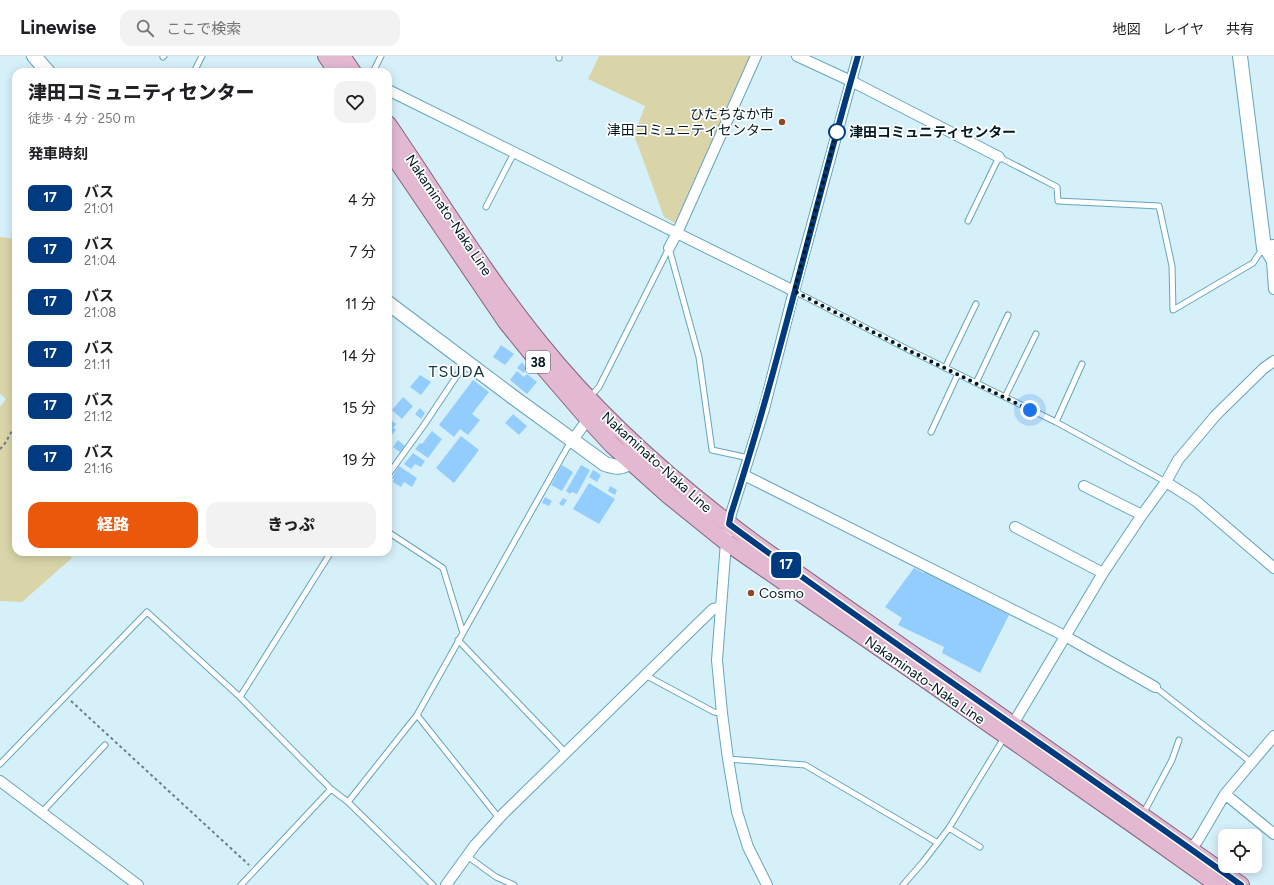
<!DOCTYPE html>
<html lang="ja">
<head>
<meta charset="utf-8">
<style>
	body { margin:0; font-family:Figtree,"Noto Sans JP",sans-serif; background:#f2f2f2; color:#202124; height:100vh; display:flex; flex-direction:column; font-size:15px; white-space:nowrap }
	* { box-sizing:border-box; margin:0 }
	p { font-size:13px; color:#757577 }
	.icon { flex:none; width:22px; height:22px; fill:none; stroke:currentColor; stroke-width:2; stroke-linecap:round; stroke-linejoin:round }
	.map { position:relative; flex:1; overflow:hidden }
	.details { position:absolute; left:12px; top:12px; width:380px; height:488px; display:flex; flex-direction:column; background:#fff; border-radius:12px; box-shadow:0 2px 10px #0003 }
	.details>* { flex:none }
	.badge { padding:0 8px; border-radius:6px; font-size:14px; line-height:26px }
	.buttons { position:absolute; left:1218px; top:773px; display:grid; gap:8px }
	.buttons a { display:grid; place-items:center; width:44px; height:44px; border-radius:8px; background:#fff; box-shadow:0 2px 10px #0003; font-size:20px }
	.you { position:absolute; width:20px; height:20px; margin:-10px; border:3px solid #fff; border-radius:50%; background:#1a73e8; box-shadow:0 0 0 6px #1a73e833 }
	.map>.badge { position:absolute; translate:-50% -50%; box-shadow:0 0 0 2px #fff }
	h2 { padding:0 16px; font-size:15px; line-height:36px }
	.round { display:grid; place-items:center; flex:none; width:42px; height:42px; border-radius:12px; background:#f2f2f2 }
	.headline { display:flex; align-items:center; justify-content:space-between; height:68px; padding:0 16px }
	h1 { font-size:19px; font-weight:800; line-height:30px }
	.button { display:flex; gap:8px; margin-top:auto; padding:8px 16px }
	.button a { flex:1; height:46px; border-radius:12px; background:#ea580c; color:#fff; font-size:16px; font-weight:800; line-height:46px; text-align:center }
	.button a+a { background:#f2f2f2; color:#202124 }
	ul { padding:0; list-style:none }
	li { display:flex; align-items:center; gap:12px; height:52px; padding:0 16px }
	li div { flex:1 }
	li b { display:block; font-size:15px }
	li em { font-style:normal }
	li .badge { min-width:44px; font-weight:700; text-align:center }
	header { display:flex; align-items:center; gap:24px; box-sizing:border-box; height:56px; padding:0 20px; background:#fff; border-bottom:1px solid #e0e0e0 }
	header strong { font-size:19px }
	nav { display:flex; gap:22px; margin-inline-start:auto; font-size:14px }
	.search { width:280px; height:36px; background:#f2f2f2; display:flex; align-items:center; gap:10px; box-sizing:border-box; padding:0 14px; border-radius:12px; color:#757577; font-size:15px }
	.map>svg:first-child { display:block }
	.green { fill:#d9d5a8 }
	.building { fill:#93cdfe }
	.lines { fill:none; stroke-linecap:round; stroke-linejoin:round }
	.lane-casing { stroke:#64a5be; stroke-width:7 }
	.street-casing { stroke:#64a5be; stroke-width:12 }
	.secondary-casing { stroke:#64a5be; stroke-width:16 }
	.primary-casing { stroke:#866280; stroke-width:18 }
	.path { stroke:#657e88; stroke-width:2; stroke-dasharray:3 3; stroke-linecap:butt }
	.lane { stroke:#fff; stroke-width:5 }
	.street { stroke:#fff; stroke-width:10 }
	.secondary { stroke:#fff; stroke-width:14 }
	.primary { stroke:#e2b9d1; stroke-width:16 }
	.line-casing { stroke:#fff; stroke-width:9 }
	.line { stroke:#003b80; stroke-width:6 }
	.walk { stroke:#001923; stroke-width:4; stroke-dasharray:0 7.2 }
	.poi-dot { fill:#904826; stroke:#fff; stroke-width:1.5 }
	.stop-dot { fill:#fff; stroke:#003b80; stroke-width:2 }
	.labels { text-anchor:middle; stroke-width:3.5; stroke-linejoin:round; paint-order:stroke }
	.shield { fill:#fff; stroke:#4c5e65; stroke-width:1 }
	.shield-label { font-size:13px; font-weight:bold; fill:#001923 }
	.poi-label { font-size:14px; fill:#001923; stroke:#fff; text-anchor:end }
	.stop-label { font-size:14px; font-weight:bold; fill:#001923; stroke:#fff; text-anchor:start }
	.street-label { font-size:14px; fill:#001923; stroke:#fff }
	.quarter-label { font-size:16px; letter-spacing:1px; fill:#103440; stroke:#fff }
</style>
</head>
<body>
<header>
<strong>Linewise</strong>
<div class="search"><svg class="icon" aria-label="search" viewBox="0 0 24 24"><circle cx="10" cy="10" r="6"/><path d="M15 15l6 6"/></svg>ここで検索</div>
<nav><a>地図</a><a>レイヤ</a><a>共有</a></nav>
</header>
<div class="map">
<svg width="1274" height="829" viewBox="0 0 1274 829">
	<rect width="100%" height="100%" fill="#d6f0fa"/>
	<path class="green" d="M599 0H751L677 168 664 161 634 79 645 50 588 23Z
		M0 181 16 183V496H65L72 502 22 546 0 545V351L6 343 0 338Z"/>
	<path class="building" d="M501 289 514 298 505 309 493 301Z
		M522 306 527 313 524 317 517 312Z
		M517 315 524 321 527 318 537 326 527 338 510 324Z
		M420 319 431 326 421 339 410 331Z
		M473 324 489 336 472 358 480 364 468 379 460 373 454 381 439 369Z
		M403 341 413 350 402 363 392 354Z
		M420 352 425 357 421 363 415 358Z
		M513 358 527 370 519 379 505 367Z
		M388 362 396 368 393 372 396 374 388 383Z
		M432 375 442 383 428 402 415 393 420 387 422 388Z
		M461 380 479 394 454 427 436 412Z
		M398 384 405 390 400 396 393 391Z
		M413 397 425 405 421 411 415 408 411 413 404 408Z
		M562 409 573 416 562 435 551 429Z
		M581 409 590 414 577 438 572 436 570 438 566 435Z
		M399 410 417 422 412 431 404 426 401 431 393 426 394 423 392 422Z
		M593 414 601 419 597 426 589 421Z
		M589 427 615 443 599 468 573 453Z
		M610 430 617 434 615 439 608 435Z
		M545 441 552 445 549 450 542 447Z
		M563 442 567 444 563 450 559 448Z
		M914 512 924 517 925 515 1009 559 980 617 942 597 944 591 898 569 902 562 885 551Z"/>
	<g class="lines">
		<defs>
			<path id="lane" d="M163 1 164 0
				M559 2V0
				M194 16 202 0
				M373 16 381 0
				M486 151 514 97
				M968 165 999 101 1057 131 1058 145 1159 150 1172 210 1173 254 1253 207 1263 192
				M669 192 699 301 712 394 749 402
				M794 235 907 293 1056 366 1166 426
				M945 312 976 248
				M976 327 1008 259
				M590 341 599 331 669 192
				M1005 341 1036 278
				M1056 366 1082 308
				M931 376 958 318
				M388 419 424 369 466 306
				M388 476 443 512 463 577
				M458 584 566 697
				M645 619 714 656 722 657
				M1155 631 1252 707
				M240 641 331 496
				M417 659 499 762
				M728 703 805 709 938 787
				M0 708 147 556 240 641 331 733 348 746 433 829
				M348 746 417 659 463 577 567 392 572 385
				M42 756 105 689
				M1143 758 1172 704 1179 684
				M949 772 980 791
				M467 800 496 821 514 829
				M241 829 331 733
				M903 829 923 806 949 772 1004 682"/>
			<path id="street" d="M797 0 851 25 999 101
				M388 34 794 235
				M669 192 677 177 756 0
				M1264 192 1272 205 1274 233
				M572 385 588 363
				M744 419 1065 580 1155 631
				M1166 426 1196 445 1274 512
				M1084 430 1142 459
				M1015 471 1103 517
				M1010 673 1103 517 1142 459 1166 426 1178 404 1216 359 1264 312 1274 305
				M0 725 138 829
				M1225 738 1274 778
				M1191 793 1198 784 1225 738 1274 680
				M446 829 475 789 503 758 713 553 721 551
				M767 829 748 791 737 756 728 703 722 657 717 604 726 486 731 458 764 353 794 235 858 0"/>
			<path id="secondary" d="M34 0 48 16
				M1240 0 1264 192 1274 191
				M388 247 513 341 605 408C617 412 621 412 631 406"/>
			<path id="primary" d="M326 0 337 16
				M342 0 353 16
				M388 68C438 141 484 218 540 287 602 364 676 429 756 488L1241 829
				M388 92 506 266 532 298 588 363 612 389 669 440 726 486 755 506 926 624 1135 770 1218 829"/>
		</defs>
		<use href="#lane" class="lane-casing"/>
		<use href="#street" class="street-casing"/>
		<use href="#secondary" class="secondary-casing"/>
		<use href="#primary" class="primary-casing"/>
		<path class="path" d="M0 393 4 389 16 368
			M71 645 249 809"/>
		<use href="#lane" class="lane"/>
		<use href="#street" class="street"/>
		<use href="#secondary" class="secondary"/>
		<use href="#primary" class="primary"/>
	</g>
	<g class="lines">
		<defs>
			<path id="line" d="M858 0C814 152 780 307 731 458L729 468C897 592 1072 707 1241 829"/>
		</defs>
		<use href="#line" class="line-casing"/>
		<use href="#line" class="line"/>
		<path class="walk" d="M837 76 838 70 794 235 908 294 1030 354"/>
	</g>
	<g class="poi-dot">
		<circle cx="782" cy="66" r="4"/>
		<circle cx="751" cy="537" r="4"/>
	</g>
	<circle class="stop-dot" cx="837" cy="76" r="8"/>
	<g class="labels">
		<rect class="shield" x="526" y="295" width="24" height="22" rx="3"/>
		<g class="shield-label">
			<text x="538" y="311">38</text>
		</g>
		<g class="poi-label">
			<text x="774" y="63">ひたちなか市<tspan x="774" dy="16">津田コミュニティセンター</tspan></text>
			<text x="759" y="542" text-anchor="start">Cosmo</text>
		</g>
		<g class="stop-label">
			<text x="849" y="81">津田コミュニティセンター</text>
		</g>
		<g class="street-label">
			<text transform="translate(449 159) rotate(56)" y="5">Nakaminato-Naka Line</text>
			<text transform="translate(657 406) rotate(42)" y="5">Nakaminato-Naka Line</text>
			<text transform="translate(925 624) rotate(35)" y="5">Nakaminato-Naka Line</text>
		</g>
		<g class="quarter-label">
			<text x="457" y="321">TSUDA</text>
		</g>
	</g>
</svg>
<div class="buttons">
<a><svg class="icon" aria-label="locate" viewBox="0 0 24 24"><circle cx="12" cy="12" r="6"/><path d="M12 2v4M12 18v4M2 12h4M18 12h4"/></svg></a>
</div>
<div class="you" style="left:1030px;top:354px"></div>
<b class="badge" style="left:786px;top:509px;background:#003b80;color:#fff">17</b>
<section class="details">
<div class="headline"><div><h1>津田コミュニティセンター</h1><p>徒歩 · 4 分 · 250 m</p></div><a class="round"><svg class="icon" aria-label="heart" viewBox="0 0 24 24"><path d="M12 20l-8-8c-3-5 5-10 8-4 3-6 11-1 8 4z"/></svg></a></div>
<h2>発車時刻</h2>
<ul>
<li><span class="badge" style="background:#003b80;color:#fff">17</span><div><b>バス</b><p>21:01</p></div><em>4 分</em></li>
<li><span class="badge" style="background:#003b80;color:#fff">17</span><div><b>バス</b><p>21:04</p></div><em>7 分</em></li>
<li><span class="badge" style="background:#003b80;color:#fff">17</span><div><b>バス</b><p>21:08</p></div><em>11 分</em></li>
<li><span class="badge" style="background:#003b80;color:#fff">17</span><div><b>バス</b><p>21:11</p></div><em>14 分</em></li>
<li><span class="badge" style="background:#003b80;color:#fff">17</span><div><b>バス</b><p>21:12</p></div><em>15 分</em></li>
<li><span class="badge" style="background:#003b80;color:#fff">17</span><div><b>バス</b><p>21:16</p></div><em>19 分</em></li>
</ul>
<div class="button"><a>経路</a><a>きっぷ</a></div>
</section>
</div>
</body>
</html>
